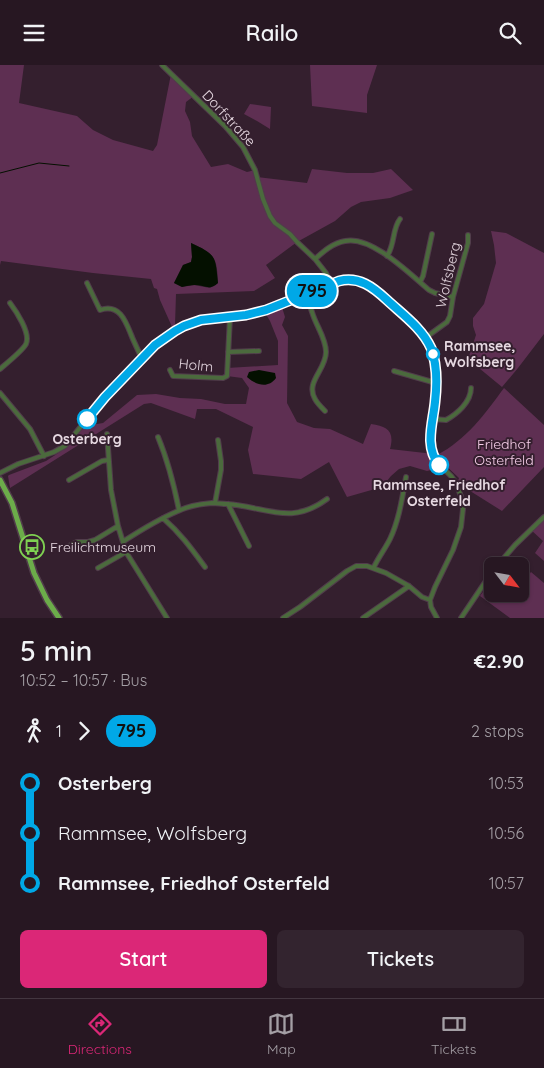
<!DOCTYPE html>
<html lang="en">
<head>
<meta charset="utf-8">
<style>
	body { margin:0; font-family:Quicksand,sans-serif; background:#33242f; color:#f1f3f6; height:100vh; display:flex; flex-direction:column; font-size:19px; white-space:nowrap }
	* { box-sizing:border-box; margin:0 }
	p { font-size:16px; color:#a49fa5 }
	.icon { flex:none; width:28px; height:28px; fill:none; stroke:currentColor; stroke-width:2; stroke-linecap:round; stroke-linejoin:round }
	.map { position:relative; height:553px; overflow:hidden }
	.drawer { display:flex; flex-direction:column; background:#271722; flex:1 }
	.drawer>* { flex:none }
	.badge { padding:0 10px; border-radius:16px; font-size:18px; line-height:32px }
	.needle { width:32px; rotate:121deg }
	.controls { position:absolute; left:484px; top:492px; display:grid; gap:10px }
	.controls a { display:grid; place-items:center; width:45px; height:45px; border-radius:8px; background:#271722; box-shadow:0 1px 4px #0004,0 0 0 1px #433640; font-size:25px }
	.map>.badge { position:absolute; translate:-50% -50%; box-shadow:0 0 0 2px #fff }
	.legs { display:flex; align-items:center; gap:8px; height:55px; padding:0 20px; font-size:16px }
	.legs p { margin-inline-start:auto }
	.headline { display:flex; align-items:center; justify-content:space-between; height:85px; padding:0 20px }
	h1 { font-size:28px; font-weight:600; line-height:38px }
	.primary-button { display:flex; gap:10px; margin-top:auto; padding:10px 20px }
	.primary-button a { flex:1; height:58px; border-radius:8px; background:#db2777; color:#fff; font-size:20px; font-weight:600; line-height:58px; text-align:center }
	.primary-button a+a { background:#33242f; color:#f1f3f6 }
	ul { padding:0 20px; list-style:none }
	li { display:flex; align-items:center; gap:18px; height:50px; font-size:19px }
	li i { display:grid; place-items:center; width:8px; height:100%; margin:0 6px; background:currentColor }
	li i::after { content:''; width:12px; height:12px; margin:-6px; border:4px solid; border-radius:50%; background:#271722 }
	li p { margin-inline-start:auto }
	li:first-child i { background:linear-gradient(#0000 50%,currentColor 0) }
	li:last-child i { background:linear-gradient(currentColor 50%,#0000 0) }
	header { display:flex; justify-content:space-between; align-items:center; height:65px; padding:0 20px; background:#271722; font-size:22px; font-weight:600 }
	.menu { display:flex; justify-content:space-around; align-items:center; height:70px; border-top:1px solid #433640; background:#271722; font-size:14px; color:#a49fa5 }
	.menu a { display:grid; justify-items:center; gap:2px }
	.menu .active { color:#db2777 }
	.map>svg:first-child { display:block }
	.green { fill:#5e2f52; fill-rule:evenodd }
	.water { fill:#041000 }
	.lines { fill:none; stroke-linecap:round; stroke-linejoin:round }
	.stream { stroke:#041000; stroke-width:1 }
	.minor-casing { stroke:#513d4b; stroke-width:6 }
	.major-casing { stroke:#513d4b; stroke-width:8 }
	.minor { stroke:#4b6a3d; stroke-width:4 }
	.major { stroke:#6cac4a; stroke-width:5 }
	.line-1-casing { stroke:#fff; stroke-width:11 }
	.line-1 { stroke:#00a8e7; stroke-width:8 }
	.stop-1-dot { fill:#fff; stroke:#00a8e7; stroke-width:2.5 }
	.labels { text-anchor:middle; stroke-width:4; stroke-linejoin:round; paint-order:stroke }
	.street-label { font-size:14px; fill:#e7d9e2; stroke:#341f2e }
	.stop-label { font-size:14px; font-weight:bold; fill:#e7d9e2; stroke:#341f2e }
	.park-label { font-size:14px; fill:#f7cfea; stroke:#341f2e }
	.poi-label { font-size:14px; fill:#e7d9e2; stroke:#341f2e; text-anchor:start }
</style>
</head>
<body>
<header><svg class="icon" aria-label="menu" viewBox="0 0 24 24"><path d="M4 6h16M4 12h16M4 18h16"/></svg>Railo<svg class="icon" aria-label="search" viewBox="0 0 24 24"><circle cx="10" cy="10" r="6"/><path d="M15 15l6 6"/></svg></header>
<div class="map">
<svg width="544" height="553" viewBox="0 0 544 553">
	<rect width="100%" height="100%" fill="#341f2e"/>
	<path class="green" d="M0 0H24L19 38 77 51 93 65 113 75 153 86 157 80 171 9 194 31 186 37 185 46 190 57 192 71 211 102 228 99 247 107 255 105 257 112 307 118 312 104 347 108H373L391 104 413 125 390 133 361 137 351 142 335 156 297 177 266 200 275 213 254 226 176 229 175 260 177 262 173 264 160 235 157 224 154 223 151 214 93 208 1 196 0 200ZM191 178C215 189 217 192 218 218L210 223 194 220 182 222 174 218 183 200 191 197 192 192Z
		M310 0H377L367 30V48L312 41Z
		M250 39 271 42 270 64 257 56 244 49Z
		M491 166 506 168 544 188V269L518 303 502 322 468 294 476 270 473 261V253L484 239 496 198 494 180Z
		M281 239 285 252 282 260 288 271 287 338 297 357 314 363 330 364 363 379 371 359C387 361 395 366 390 384L425 388 429 387 435 399 439 403 427 406 410 401 399 404 391 411 382 422 347 432 329 397 301 414 253 409 248 385 253 362 216 344H197L195 354 151 338 144 339 10 423 8 411 9 410 46 396 66 383 85 361 103 358 137 330 156 329 180 333 201 334 225 339H246L249 323 242 313 227 311V303L278 300V276L270 256 264 246Z
		M504 323 544 360V402L502 446 459 419 458 416 459 413 444 399 437 390C466 375 485 349 504 323Z
		M544 452V496L535 488 543 476 530 464Z
		M531 507 544 518V553H510L480 531 492 514V529H520V512L524 515Z"/>
	<path class="water" d="M191 178C217 190 215 191 218 218 210 226 204 220 195 220 191 220 186 221 182 222L174 218 183 200 191 197 192 192Z
		M259 305 275 308 276 313C268 324 256 320 247 312L249 307Z"/>
	<g class="lines">
		<path class="stream" d="M0 108 39 98 69 101"/>
		<defs>
			<path id="minor" d="M162 0 225 61 243 82 255 105 263 134 270 151 275 158 290 169 297 177 315 194 326 208 331 218
				M387 191C395 180 392 164 400 154
				M315 194C324 186 333 178 345 176 371 170 410 209 429 225L435 228 453 232
				M420 217 423 211 432 169
				M87 218 100 245C120 238 126 257 132 272 135 279 139 287 142 294
				M307 229C308 235 310 241 312 247 316 261 326 273 326 287 326 305 305 317 315 334 317 338 321 342 325 346
				M425 273 447 257 450 251 453 232 468 178V170
				M228 287 259 286
				M0 304C6 299 23 285 26 279 31 268 16 246 10 238
				M170 305 173 311 223 313 227 311 230 252
				M394 306 436 318
				M0 328 30 364 44 391
				M433 354 446 355C457 349 471 337 471 323
				M107 369 111 425 118 461 126 487 167 553
				M158 372C168 396 174 420 179 445
				M0 408 18 399 54 387 65 381 105 332 155 280 175 266 184 261 201 255 246 250 266 245 331 218 343 215H350L363 217 375 225 415 262 425 273 430 283 433 291 436 318V335L430 368 431 382 436 396 451 411 456 418 462 434 463 444 461 462 453 485 435 522 430 535 431 542 437 553
				M69 415 102 396 108 395
				M215 438 221 405V396L218 375
				M228 439 249 481
				M163 453C181 469 191 483 205 502
				M124 476C141 465 159 454 178 446 188 441 201 439 212 438 217 438 222 439 227 439 267 442 291 461 327 434
				M65 483 77 477H88L95 475 118 461
				M497 501 515 480 544 452
				M374 502C378 493 385 484 390 474 399 455 402 434 406 412
				M98 503 126 487
				M283 553 300 542 347 506 356 501H367L386 508 409 521 422 532 430 535
				M363 553 409 521
				M461 553 492 507"/>
			<path id="major" d="M0 415 12 438 34 508 47 535 59 553"/>
		</defs>
		<use href="#minor" class="minor-casing"/>
		<use href="#major" class="major-casing"/>
		<use href="#minor" class="minor"/>
		<use href="#major" class="major"/>
	</g>
	<g class="lines">
		<defs>
			<path id="line-1" d="M87 354 105 332 155 280 175 266 184 261 201 255 246 250 266 245 339 216C359 211 373 222 387 235 402 249 422 263 431 283 437 299 437 320 435 337 433 358 424 381 439 400"/>
		</defs>
		<use href="#line-1" class="line-1-casing"/>
		<use href="#line-1" class="line-1"/>
	</g>
	<defs>
		<symbol id="bus-ring" viewBox="-11 -11 22 22"><circle r="9.5" fill="#341f2e" stroke="#7fd052" stroke-width="1.5"/><path d="M-5-6H5V4H4V6H2V4H-2V6H-4V4H-5ZM-3.5-4V0h7V-4ZM-3.5 1.2v1.5H-2V1.2ZM2 1.2v1.5H3.5V1.2Z" fill="#7fd052"/></symbol>
	</defs>
	<g fill-rule="evenodd">
		<use href="#bus-ring" x="18" y="468" width="28" height="28"/>
	</g>
	<g class="stop-1-dot">
		<circle cx="433" cy="289" r="6"/>
		<circle cx="87" cy="354" r="9"/>
		<circle cx="439" cy="400" r="9"/>
	</g>
	<g class="labels">
		<g class="street-label">
			<text transform="translate(229 53) rotate(47)" y="5">Dorfstraße</text>
			<text transform="translate(448 210) rotate(-77)" y="5">Wolfsberg</text>
			<text transform="translate(196 300) rotate(6)" y="5">Holm</text>
		</g>
		<g class="stop-label">
			<text x="444" y="286" text-anchor="start">Rammsee,<tspan x="444" dy="16">Wolfsberg</tspan></text>
			<text x="87" y="379">Osterberg</text>
			<text x="439" y="425">Rammsee, Friedhof<tspan x="439" dy="16">Osterfeld</tspan></text>
		</g>
		<g class="park-label">
			<text x="504" y="384">Friedhof<tspan x="504" dy="16">Osterfeld</tspan></text>
		</g>
		<g class="poi-label">
			<text x="50" y="487">Freilichtmuseum</text>
		</g>
	</g>
</svg>
<div class="controls">
<a><svg class="needle" viewBox="-14 -14 28 28"><path d="M0-13l5 13h-10z" fill="#e53935"/><path d="M0 13l5-13h-10z" fill="#a49fa5"/></svg></a>
</div>
<b class="badge" style="left:312px;top:226px;background:#00a8e7;color:#111">795</b>
</div>
<section class="drawer">
<div class="headline"><div><h1>5 min</h1><p>10:52 – 10:57 · Bus</p></div><b>€2.90</b></div>
<div class="legs"><svg class="icon" aria-label="walk" viewBox="0 0 24 24"><circle cx="13" cy="4" r="2"/><path d="M13 8l-2 6 4 7M11 14l-3 7M7 12l3-4h3l4 4"/></svg>1<svg class="icon" aria-label="forward" viewBox="0 0 24 24"><path d="M9 5l7 7-7 7"/></svg><b class="badge" style="background:#00a8e7;color:#111">795</b><p>2 stops</p></div>
<ul>
<li><i style="color:#00a8e7"></i><b>Osterberg</b><p>10:53</p></li>
<li><i style="color:#00a8e7"></i><span>Rammsee, Wolfsberg</span><p>10:56</p></li>
<li><i style="color:#00a8e7"></i><b>Rammsee, Friedhof Osterfeld</b><p>10:57</p></li>
</ul>
<div class="primary-button"><a>Start</a><a>Tickets</a></div>
</section>
<nav class="menu">
<a class="active"><svg class="icon" aria-label="directions" viewBox="0 0 24 24"><path d="M12 3l9 9-9 9-9-9zM9 14v-3h6M13 9l2 2-2 2"/></svg>Directions</a>
<a><svg class="icon" aria-label="map" viewBox="0 0 24 24"><path d="M3 6l6-2 6 2 6-2v14l-6 2-6-2-6 2zM9 4v14M15 6v14"/></svg>Map</a>
<a><svg class="icon" aria-label="tickets" viewBox="0 0 24 24"><path d="M3 7h18v10H3zM15 7v10"/></svg>Tickets</a>
</nav>
</body>
</html>
